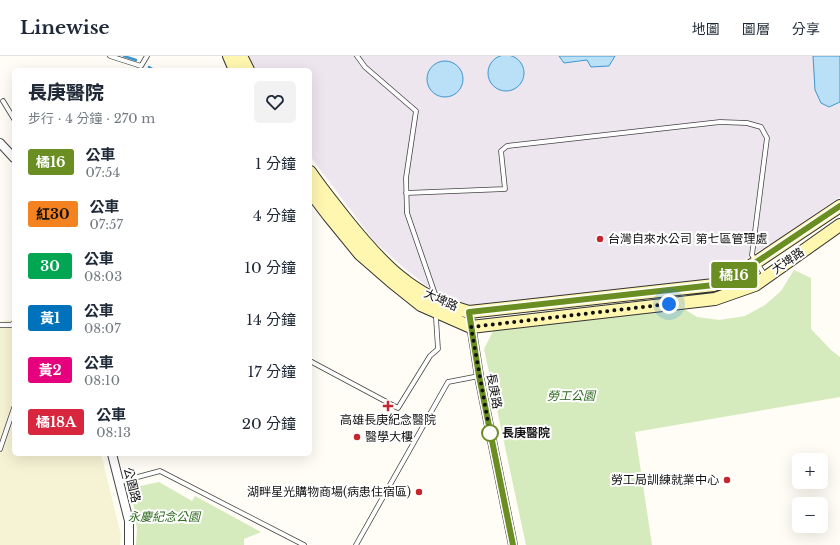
<!DOCTYPE html>
<html lang="zh-TW">
<head>
<meta charset="utf-8">
<style>
	body { margin:0; font-family:"Libre Baskerville","Noto Sans TC",serif; background:#f2f2f3; color:#1f2937; height:100vh; display:flex; flex-direction:column; font-size:15px; white-space:nowrap }
	* { box-sizing:border-box; margin:0 }
	p { font-size:13px; color:#747a83 }
	.icon { flex:none; width:22px; height:22px; fill:none; stroke:currentColor; stroke-width:2; stroke-linecap:round; stroke-linejoin:round }
	.map { position:relative; flex:1; overflow:hidden }
	.side { position:absolute; left:12px; top:12px; width:300px; height:388px; display:flex; flex-direction:column; background:#fff; border-radius:6px; box-shadow:0 4px 16px #0002 }
	.side>* { flex:none }
	.badge { padding:0 8px; border-radius:3px; font-size:14px; line-height:26px }
	.buttons { position:absolute; left:792px; top:397px; display:grid; gap:8px }
	.buttons a { display:grid; place-items:center; width:36px; height:36px; border-radius:6px; background:#fff; box-shadow:0 4px 16px #0002; font-size:20px }
	.you { position:absolute; width:20px; height:20px; margin:-10px; border:3px solid #fff; border-radius:50%; background:#1a73e8; box-shadow:0 0 0 6px #1a73e833 }
	.map>.badge { position:absolute; translate:-50% -50%; box-shadow:0 0 0 2px #fff }
	.round { display:grid; place-items:center; flex:none; width:42px; height:42px; border-radius:6px; background:#f2f2f3 }
	.summary { display:flex; align-items:center; justify-content:space-between; height:68px; padding:0 16px }
	h1 { font-size:19px; font-weight:800; line-height:30px }
	ul { padding:0; list-style:none }
	li { display:flex; align-items:center; gap:12px; height:52px; padding:0 16px }
	li div { flex:1 }
	li b { display:block; font-size:15px }
	li em { font-style:normal }
	li .badge { min-width:44px; font-weight:700; text-align:center }
	header { display:flex; align-items:center; gap:24px; box-sizing:border-box; height:56px; padding:0 20px; background:#fff; border-bottom:1px solid #e0e1e3 }
	header strong { font-size:19px }
	nav { display:flex; gap:22px; margin-inline-start:auto; font-size:14px }
	.map>svg:first-child { display:block }
	.industrial { fill:#eee6ef }
	.farmland { fill:#f6f3d4 }
	.green { fill:#d5ebbd }
	.water { fill:#b9e0f7; stroke:#3f96cf }
	.lines { fill:none; stroke-linecap:round; stroke-linejoin:round }
	.stream { stroke:#3f96cf; stroke-width:2.5 }
	.service-casing { stroke:#444; stroke-width:5.5 }
	.minor-casing { stroke:#444; stroke-width:10 }
	.secondary-casing { stroke:#333; stroke-width:14 }
	.service { stroke:#fff; stroke-width:4 }
	.minor { stroke:#fff; stroke-width:8 }
	.secondary { stroke:#fff6b0; stroke-width:12 }
	.line-casing { stroke:#fff; stroke-width:9 }
	.line { stroke:#6b8e23; stroke-width:6 }
	.walk { stroke:#111; stroke-width:4; stroke-dasharray:0 7.2 }
	.poi-dot { fill:#c4262e; stroke:#fff; stroke-width:1.5 }
	.stop-dot { fill:#fff; stroke:#6b8e23; stroke-width:2 }
	.labels { text-anchor:middle; stroke-width:4; stroke-linejoin:round; paint-order:stroke }
	.poi-label { font-size:12px; fill:#111; stroke:#fff; text-anchor:start }
	.street-label { font-size:12px; fill:#111; stroke:#fff }
	.park-label { font-size:12px; font-style:italic; fill:#2f6b1f; stroke:#fff }
	.stop-label { font-size:12px; font-weight:bold; fill:#111; stroke:#fff; text-anchor:start }
</style>
</head>
<body>
<header>
<strong>Linewise</strong>
<nav><a>地圖</a><a>圖層</a><a>分享</a></nav>
</header>
<div class="map">
<svg width="840" height="489" viewBox="0 0 840 489">
	<rect width="100%" height="100%" fill="#fffdf5"/>
	<path class="industrial" d="M248 0H559L564 7 587 4 609 10 615 0H813V11L829 51 840 46V141L781 181 724 217 703 224 485 250 460 248 434 236 403 211 374 185 310 100V14H256Z"/>
	<path class="farmland" d="M14 262V398H101L121 479 120 489H0V266L10 264Z"/>
	<path class="green" d="M794 214 811 222V273L831 294 840 301V341L635 376 652 489H526L484 293 493 275 684 253 697 261 719 264 745 260 765 249 781 235Z
		M159 426 192 445 195 440 261 476 244 483V489H136L137 473 131 432Z"/>
	<path class="water" d="M488 17a18 18 0 1 1 36 0a18 18 0 1 1-36 0Z
		M559 0H615L609 10 591 11 587 4 564 7Z
		M813 0H840V46L829 51 821 47 815 34Z
		M427 23a18 18 0 1 1 36 0a18 18 0 1 1-36 0Z"/>
	<g class="lines">
		<path class="stream" d="M124 0 136 4
			M149 11 154 14"/>
		<defs>
			<path id="service" d="M110 0 141 10 147 0
				M357 0 365 11 416 55 406 122 407 157 436 241
				M3 45 14 63
				M406 137 505 133 501 95 507 90 720 66 747 67 761 71 767 82 752 199 766 221
				M0 269H11L14 267
				M310 305 398 352 430 300 438 293 436 262 437 258
				M0 393 14 352
				M119 426 160 415 304 489
				M356 489 448 326 479 320"/>
			<path id="minor" d="M0 87 14 102
				M469 256 479 320 513 489
				M112 398 129 465V489"/>
			<path id="secondary" d="M229 0 235 14
				M241 0 248 14
				M310 116C321 132 333 147 345 162 381 207 412 241 469 256L714 229 746 213 840 150
				M310 135 329 160 360 198 391 225 421 249 471 271 715 243 755 229 840 169"/>
		</defs>
		<use href="#service" class="service-casing"/>
		<use href="#minor" class="minor-casing"/>
		<use href="#secondary" class="secondary-casing"/>
		<use href="#service" class="service"/>
		<use href="#minor" class="minor"/>
		<use href="#secondary" class="secondary"/>
	</g>
	<g class="lines">
		<defs>
			<path id="line" d="M513 489 479 320 469 256 714 229 746 213 840 150"/>
		</defs>
		<use href="#line" class="line-casing"/>
		<use href="#line" class="line"/>
		<path class="walk" d="M490 377 471 271 669 248"/>
	</g>
	<g class="poi-dot">
		<circle cx="600" cy="183" r="4"/>
		<path d="M386 344h4v4h4v4h-4v4h-4v-4h-4v-4h4z"/>
		<circle cx="357" cy="381" r="4"/>
		<circle cx="727" cy="424" r="4"/>
		<circle cx="419" cy="436" r="4"/>
	</g>
	<circle class="stop-dot" cx="490" cy="377" r="8"/>
	<g class="labels">
		<g class="poi-label">
			<text x="608" y="187">台灣自來水公司 第七區管理處</text>
			<text x="388" y="368" text-anchor="middle">高雄長庚紀念醫院</text>
			<text x="365" y="385">醫學大樓</text>
			<text x="719" y="428" text-anchor="end">勞工局訓練就業中心</text>
			<text x="411" y="440" text-anchor="end">湖畔星光購物商場(病患住宿區)</text>
		</g>
		<g class="street-label">
			<text transform="translate(788 205) rotate(-35)" y="4">大埤路</text>
			<text transform="translate(441 244) rotate(24)" y="4">大埤路</text>
			<text transform="translate(494 335) rotate(79)" y="4">長庚路</text>
			<text transform="translate(132 429) rotate(76)" y="4">公園路</text>
		</g>
		<g class="park-label">
			<text x="571" y="344">勞工公園</text>
			<text x="164" y="465">永慶紀念公園</text>
		</g>
		<g class="stop-label">
			<text x="502" y="381">長庚醫院</text>
		</g>
	</g>
</svg>
<div class="buttons">
<a>+</a>
<a>−</a>
</div>
<div class="you" style="left:669px;top:248px"></div>
<b class="badge" style="left:734px;top:219px;background:#6b8e23;color:#fff">橘16</b>
<section class="side">
<div class="summary"><div><h1>長庚醫院</h1><p>步行 · 4 分鐘 · 270 m</p></div><a class="round"><svg class="icon" aria-label="heart" viewBox="0 0 24 24"><path d="M12 20l-8-8c-3-5 5-10 8-4 3-6 11-1 8 4z"/></svg></a></div>
<ul>
<li><span class="badge" style="background:#6b8e23;color:#fff">橘16</span><div><b>公車</b><p>07:54</p></div><em>1 分鐘</em></li>
<li><span class="badge" style="background:#f58220;color:#111">紅30</span><div><b>公車</b><p>07:57</p></div><em>4 分鐘</em></li>
<li><span class="badge" style="background:#00a651;color:#fff">30</span><div><b>公車</b><p>08:03</p></div><em>10 分鐘</em></li>
<li><span class="badge" style="background:#0072bc;color:#fff">黃1</span><div><b>公車</b><p>08:07</p></div><em>14 分鐘</em></li>
<li><span class="badge" style="background:#e6007e;color:#fff">黃2</span><div><b>公車</b><p>08:10</p></div><em>17 分鐘</em></li>
<li><span class="badge" style="background:#d7263d;color:#fff">橘18A</span><div><b>公車</b><p>08:13</p></div><em>20 分鐘</em></li>
</ul>
</section>
</div>
</body>
</html>
